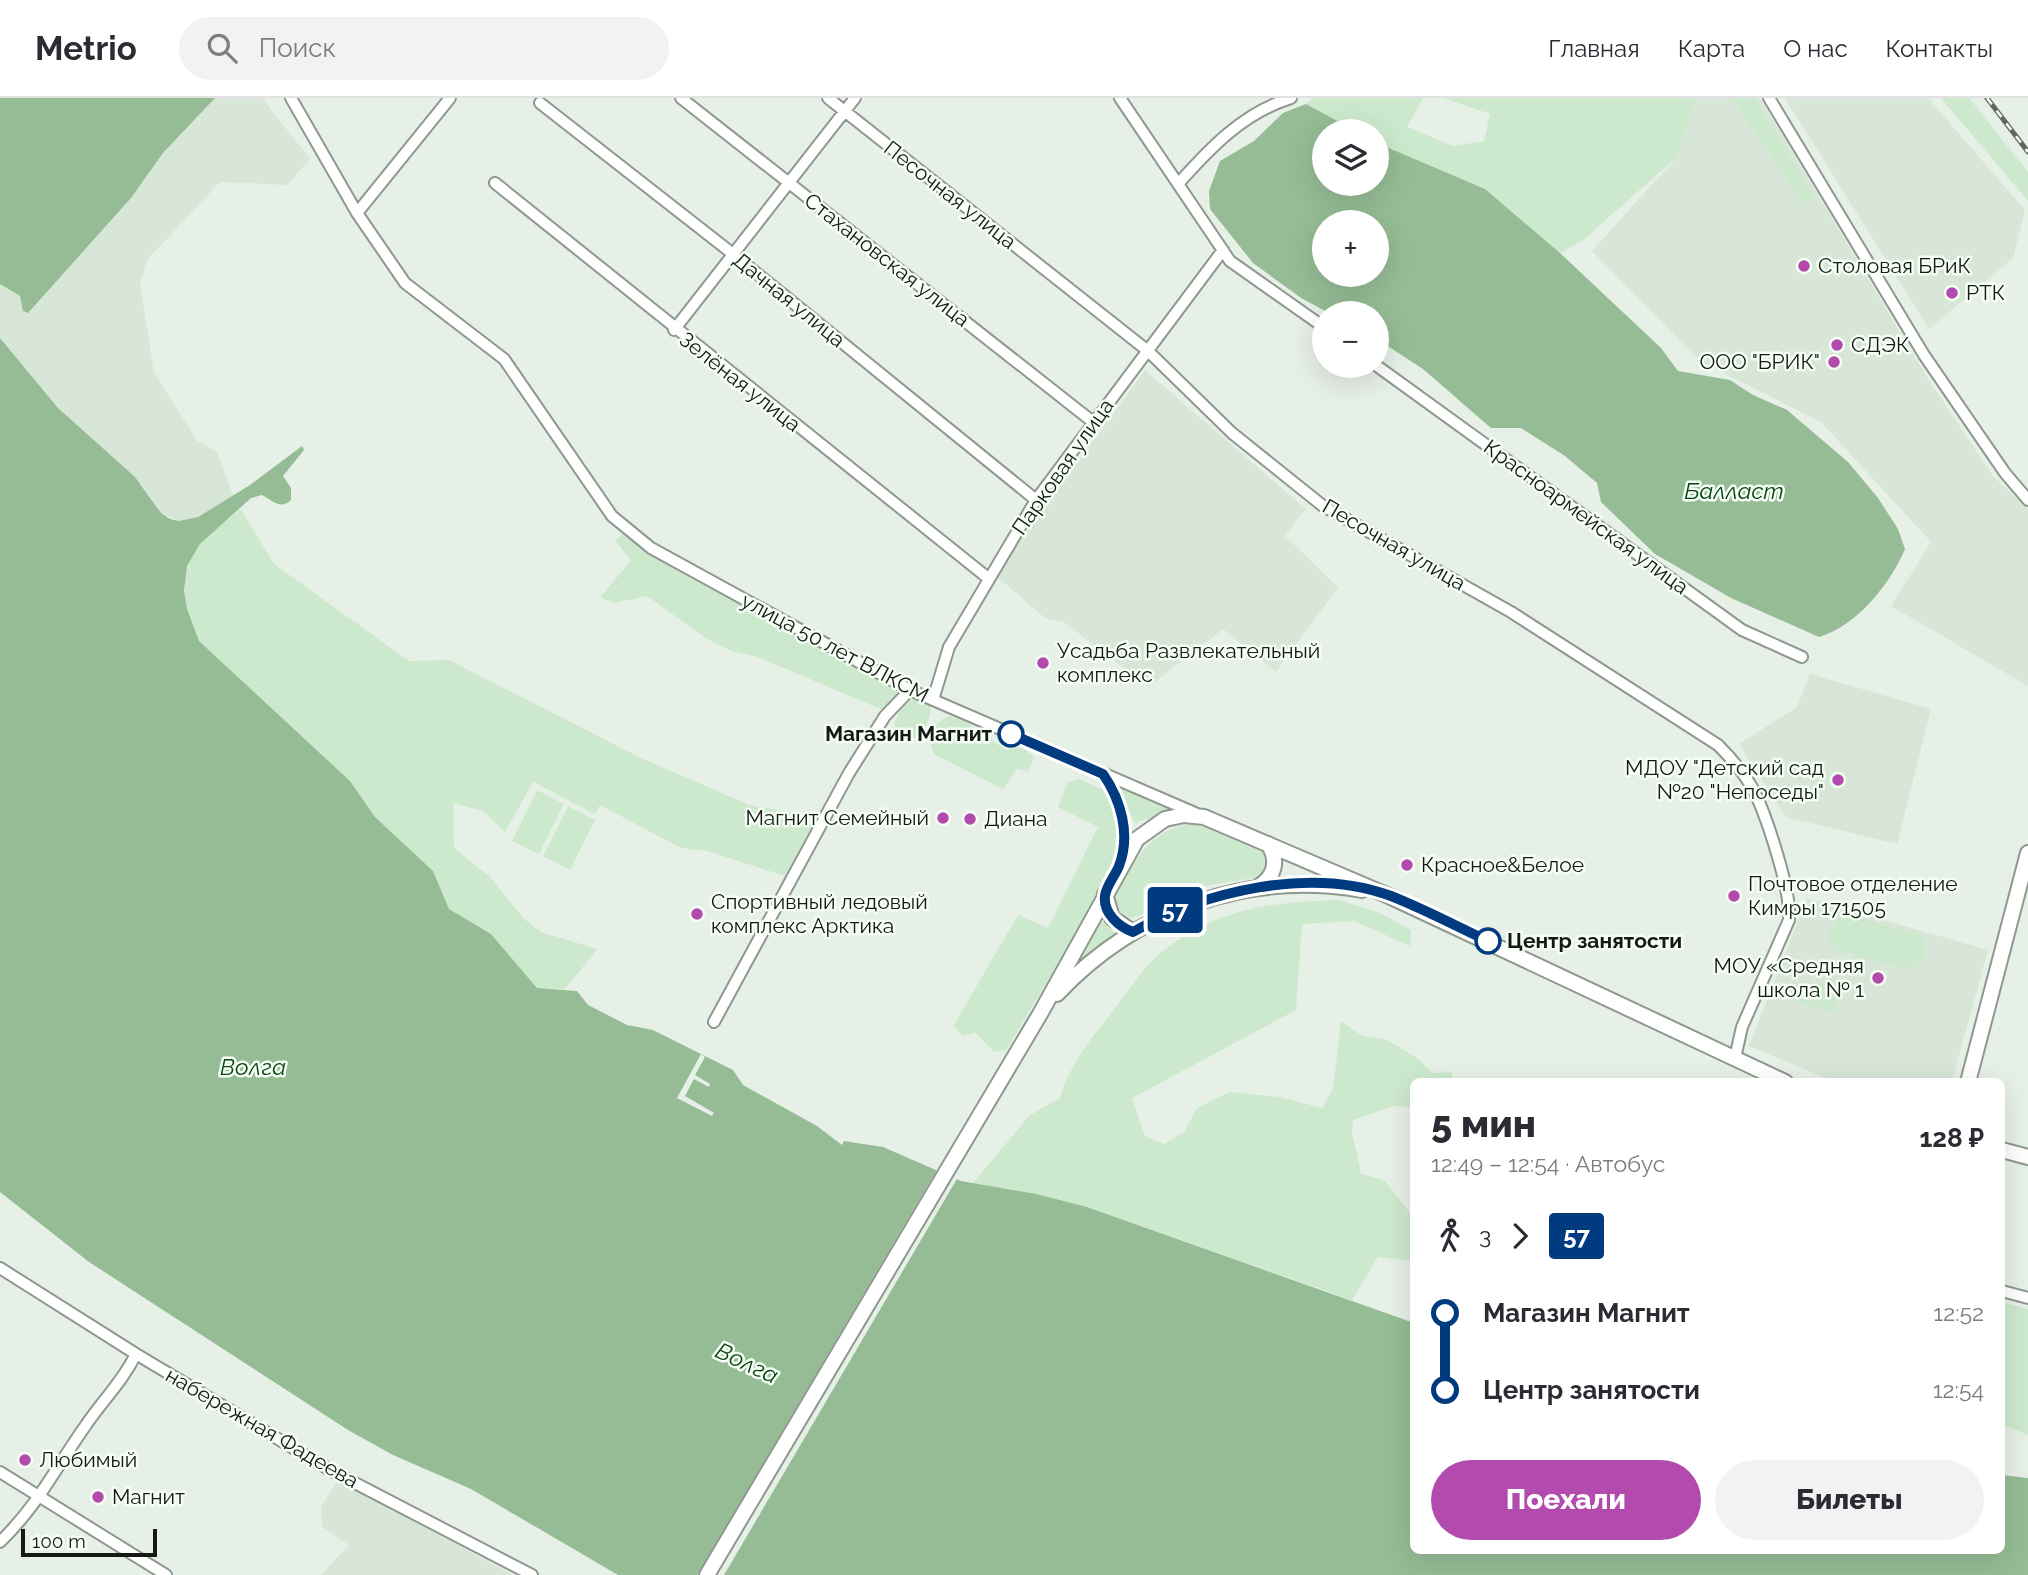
<!DOCTYPE html>
<html lang="ru">
<head>
<meta charset="utf-8">
<style>
	body { margin:0; font-family:Raleway,sans-serif; background:#f2f2f3; color:#2b2b33; height:100vh; display:flex; flex-direction:column; font-size:26px; white-space:nowrap }
	* { box-sizing:border-box; margin:0 }
	p { font-size:23px; color:#7c7c81 }
	.icon { flex:none; width:38px; height:38px; fill:none; stroke:currentColor; stroke-width:2; stroke-linecap:round; stroke-linejoin:round }
	.map { position:relative; flex:1; overflow:hidden }
	.drawer { position:absolute; left:1410px; top:980px; width:595px; height:476px; display:flex; flex-direction:column; background:#fff; border-radius:10px; box-shadow:0 7px 28px #0002 }
	.drawer>* { flex:none }
	.badge { padding:0 14px; border-radius:5px; font-size:24px; line-height:46px }
	.buttons { position:absolute; left:1312px; top:21px; display:grid; gap:14px }
	.buttons a { display:grid; place-items:center; width:77px; height:77px; border-radius:50%; background:#fff; box-shadow:0 7px 28px #0002; font-size:35px }
	.scale { position:absolute; left:21px; bottom:18px; width:136px; box-sizing:border-box; padding-left:7px; border:4px solid #151815; border-top:0; font-size:19px; line-height:24px; white-space:nowrap; color:#151815; -webkit-text-stroke:5px #f4fef4; paint-order:stroke }
	.map>.badge { position:absolute; translate:-50% -50%; box-shadow:0 0 0 4px #fff }
	.legs { display:flex; align-items:center; gap:10px; height:77px; padding:0 21px; font-size:23px }
	.legs p { margin-inline-start:auto }
	.overview { display:flex; align-items:center; justify-content:space-between; height:119px; padding:0 21px }
	h1 { font-size:38px; font-weight:800; line-height:52px }
	.primary-button { display:flex; gap:14px; margin-top:auto; padding:14px 21px }
	.primary-button a { flex:1; height:80px; border-radius:42px; background:#b34bae; color:#fff; font-size:28px; font-weight:800; line-height:80px; text-align:center }
	.primary-button a+a { background:#f2f2f3; color:#2b2b33 }
	ul { padding:0 21px; list-style:none }
	li { display:flex; align-items:center; gap:24px; height:77px; font-size:26px }
	li i { display:grid; place-items:center; width:10px; height:100%; margin:0 9px; background:currentColor }
	li i::after { content:''; width:18px; height:18px; margin:-9px; border:5px solid; border-radius:50%; background:#fff }
	li p { margin-inline-start:auto }
	li:first-child i { background:linear-gradient(#0000 50%,currentColor 0) }
	li:last-child i { background:linear-gradient(currentColor 50%,#0000 0) }
	header { display:flex; align-items:center; gap:42px; box-sizing:border-box; height:98px; padding:0 35px; background:#fff; border-bottom:2px solid #e1e1e2 }
	header strong { font-size:33px }
	nav { display:flex; gap:38px; margin-inline-start:auto; font-size:24px }
	.search { width:490px; height:63px; background:#f2f2f3; display:flex; align-items:center; gap:18px; box-sizing:border-box; padding:0 24px; border-radius:38px; color:#7c7c81; font-size:26px }
	.map>svg:first-child { display:block }
	.built { fill:#d7e6d7 }
	.green { fill:#cde9cd }
	.water { fill:#95bc95; fill-rule:evenodd }
	.pier { fill:#e7f0e7 }
	.lines { fill:none; stroke-linecap:round; stroke-linejoin:round }
	.minor-casing { stroke:#8f988f; stroke-width:14 }
	.major-casing { stroke:#8f988f; stroke-width:18 }
	.minor { stroke:#fff; stroke-width:10 }
	.major { stroke:#fff; stroke-width:14 }
	.rail-casing { stroke:#616661; stroke-width:5 }
	.rail { stroke:#f4fef4; stroke-width:2.5; stroke-dasharray:8; stroke-linecap:butt }
	.line-1-casing { stroke:#fff; stroke-width:16 }
	.line-1 { stroke:#003b80; stroke-width:10 }
	.poi-dot { fill:#b34bae; stroke:#f4fef4; stroke-width:2.5 }
	.stop-1-dot { fill:#fff; stroke:#003b80; stroke-width:3.5 }
	.labels { text-anchor:middle; stroke-width:5; stroke-linejoin:round; paint-order:stroke }
	.street-label { font-size:21px; fill:#151815; stroke:#f4fef4 }
	.poi-label { font-size:21px; fill:#151815; stroke:#f4fef4; text-anchor:start }
	.stop-label { font-size:21px; font-weight:bold; fill:#151815; stroke:#f4fef4; text-anchor:end }
	.water-label { font-size:23px; font-style:italic; fill:#094512; stroke:#f4fef4 }
</style>
</head>
<body>
<header>
<strong>Metrio</strong>
<div class="search"><svg class="icon" aria-label="search" viewBox="0 0 24 24"><circle cx="10" cy="10" r="6"/><path d="M15 15l6 6"/></svg>Поиск</div>
<nav><a>Главная</a><a>Карта</a><a>О нас</a><a>Контакты</a></nav>
</header>
<div class="map">
<svg width="2028" height="1477" viewBox="0 0 2028 1477">
	<rect width="100%" height="100%" fill="#e7f0e7"/>
	<path class="built" d="M215 0H262L310 61 287 87 220 84 147 162 140 186 154 274 197 343 217 354 233 398 198 419 179 423 161 415 142 387 58 310 0 240V186L20 198 25 215 30 214 45 194 131 100 163 55Z
		M1696 0H1731L1804 107 1815 100 1755 0H1760L1930 284 1992 377 2028 411V588L1891 508 1931 444 1821 324 1700 263 1592 153 1677 59Z
		M1785 0H1928L2025 112 2013 160 1929 231Z
		M1145 272 1306 411 1285 438 1338 489 1276 574 1223 531 1148 589 1064 524 1045 520 995 477Z
		M1810 576 1931 611 1897 746 1786 719 1739 646 1797 609Z
		M1807 800 1988 852 1952 983H1833L1749 948Z
		M337 1382 513 1477H321L349 1447 322 1429 321 1409Z"/>
	<path class="green" d="M1313 0H1423L1407 29 1453 48 1484 43 1490 16 1443 0H1696L1677 59 1582 143 1560 155 1485 91 1382 48 1377 45V33H1356L1306 6Z
		M1731 0H1755L1816 101 1804 107Z
		M1941 0H1969L2028 74V103Z
		M240 410 274 466 409 563 449 562 639 659 749 707 817 719 785 778 707 753 681 750 600 707 595 716 533 684 505 734 483 713 453 705 454 750 490 779 524 821 541 834 597 851 565 891 537 890 491 836 449 811 433 773 375 719 350 683 199 543C183 513 176 475 200 447 211 433 228 423 240 410Z
		M621 436 679 474 904 593 885 613 758 559 731 553 707 541 647 498 615 505 600 499 631 463 616 443Z
		M919 599 929 602C934 617 926 630 915 640H902L894 626C899 613 906 603 919 599Z
		M949 618 961 621 1006 652 1021 649 1034 659 1028 674 1017 671 1003 691 934 656C926 640 933 624 949 618Z
		M1079 681 1103 692 1110 704 1116 730 1115 765 1103 791 1006 952 994 954 976 935 962 938 954 927 1018 817 1048 830 1098 729 1058 709 1068 684Z
		M1117 688 1174 712 1135 725Z
		M537 692 564 706 539 756 512 743Z
		M568 708 595 722 570 772 543 758Z
		M1190 726 1215 731 1266 754C1270 765 1270 771 1261 779 1231 784 1201 786 1173 798 1155 806 1138 827 1118 817L1113 800C1133 766 1148 732 1190 726Z
		M1339 802 1380 815 1411 832 1410 848 1354 823 1302 826 1296 912 1132 1000 1145 1038 1164 1046 1184 1034 1197 1010 1229 994 1280 999 1322 1010 1333 991 1341 923 1362 938 1387 942 1420 962 1432 975 1452 974 1451 983 1414 984V1009L1393 1008 1353 1022 1352 1034 1361 1075 1385 1083 1414 1120V1163L1378 1159 1352 1202 1087 1109 973 1085 1030 1017 1060 1000C1070 966 1090 942 1112 914 1126 897 1139 874 1155 860 1212 811 1267 804 1339 802Z
		M1849 818 1919 836C1933 851 1926 870 1905 871L1837 852 1830 844 1829 833 1838 820Z
		M1101 822 1116 836 1069 877Z
		M1804 882 1841 892 1834 915 1798 905Z
		M2002 1204 2028 1211V1337L2002 1326Z"/>
	<path class="water" d="M0 0H215L163 55 131 100 28 215 23 213 20 198 0 186Z
		M1306 6 1356 33H1325V86H1377V45L1485 91 1560 155 1661 250 1678 273 1730 282 1753 297 1787 312 1848 364 1878 400 1898 431 1905 451C1890 486 1857 528 1819 539L1731 500 1655 456 1601 404 1597 385 1565 358 1521 330H1491L1423 271 1380 243 1377 215H1329L1301 200 1253 165 1210 111 1209 93 1220 63 1254 43 1283 15ZM1377 124V177H1325V124Z
		M0 240 58 310 135 379 161 415 170 421 179 423 198 419 250 387 302 348 304 352 283 378 291 390V402C281 412 273 403 262 397L251 400 200 446 187 468 184 493 187 511 199 543 350 683 375 719 433 773 449 811 491 836 537 890 577 893 588 907 627 927 653 932 733 972 743 987 817 1028 842 1047 844 1043 883 1049 961 1083 1036 1096 1087 1109 1414 1225V1452H2002V1377L2028 1380V1477H618L471 1391 393 1357 348 1332 89 1164 0 1094Z"/>
	<path class="pier" d="M701 956 705 959 695 977 710 986 709 989 694 981 685 998 714 1015 712 1018 677 1000Z
		M938 1070 958 1079 724 1477H697Z"/>
	<g class="lines">
		<defs>
			<path id="minor" d="M291 0 357 115 405 185 504 261 612 418 651 450 910 592 1195 715
				M681 0 1093 324
				M828 0 1148 253 1232 335 1323 408 1511 514 1718 647C1732 661 1746 677 1755 695 1767 720 1792 795 1789 822L1742 929 1735 960
				M1120 0 1230 163 1325 230
				M1769 0 1924 257 2005 375 2028 402
				M540 5 733 156 1036 402
				M495 85 988 480
				M1178 86C1210 50 1243 15 1291 0
				M357 115 450 0
				M674 232 855 0
				M1377 268 1742 532 1802 559
				M933 602 949 549 1036 402 1223 152
				M1103 675C1122 703 1129 733 1120 766
				M714 924 849 675 885 618 910 592
				M0 1170 136 1256 330 1372 532 1477
				M2002 1193 2028 1200
				M0 1374 166 1477
				M0 1444C39 1406 56 1369 86 1327 103 1302 123 1283 136 1256"/>
			<path id="major" d="M1258 789C1275 779 1279 762 1268 746
				M1105 796 1112 820 1133 834
				M1057 896C1136 812 1248 772 1362 792
				M1968 984 2028 755
				M2002 1052 2028 1059
				M707 1477 1040 916 1137 741 1165 721 1184 717 1204 719 1389 798 1785 984"/>
		</defs>
		<use href="#minor" class="minor-casing"/>
		<use href="#major" class="major-casing"/>
		<use href="#minor" class="minor"/>
		<use href="#major" class="major"/>
		<defs>
			<path id="rail" d="M1987 0 2028 54"/>
		</defs>
		<use href="#rail" class="rail-casing"/>
		<use href="#rail" class="rail"/>
	</g>
	<g class="lines">
		<defs>
			<path id="line-1" d="M1011 636 1103 676C1121 702 1131 737 1119 768 1115 778 1106 788 1105 798 1103 815 1119 829 1133 834 1205 793 1310 768 1391 798 1424 811 1456 828 1488 843"/>
		</defs>
		<use href="#line-1" class="line-1-casing"/>
		<use href="#line-1" class="line-1"/>
	</g>
	<g class="poi-dot">
		<circle cx="1804" cy="168" r="7"/>
		<circle cx="1952" cy="195" r="7"/>
		<circle cx="1837" cy="247" r="7"/>
		<circle cx="1834" cy="264" r="7"/>
		<circle cx="1043" cy="565" r="7"/>
		<circle cx="1838" cy="682" r="7"/>
		<circle cx="943" cy="720" r="7"/>
		<circle cx="970" cy="721" r="7"/>
		<circle cx="1407" cy="767" r="7"/>
		<circle cx="1734" cy="798" r="7"/>
		<circle cx="697" cy="816" r="7"/>
		<circle cx="1878" cy="880" r="7"/>
		<circle cx="25" cy="1362" r="7"/>
		<circle cx="98" cy="1399" r="7"/>
	</g>
	<g class="stop-1-dot">
		<circle cx="1011" cy="636" r="12"/>
		<circle cx="1488" cy="843" r="12"/>
	</g>
	<g class="labels">
		<g class="street-label">
			<text transform="translate(950 97) rotate(38)" y="7">Песочная улица</text>
			<text transform="translate(887 162) rotate(38)" y="7">Стахановская улица</text>
			<text transform="translate(789 202) rotate(39)" y="7">Дачная улица</text>
			<text transform="translate(740 284) rotate(38)" y="7">Зелёная улица</text>
			<text transform="translate(1063 369) rotate(-55)" y="7">Парковая улица</text>
			<text transform="translate(1586 419) rotate(36)" y="7">Красноармейская улица</text>
			<text transform="translate(1394 447) rotate(30)" y="7">Песочная улица</text>
			<text transform="translate(835 550) rotate(28)" y="7">улица 50 лет ВЛКСМ</text>
			<text transform="translate(262 1330) rotate(30)" y="7">набережная Фадеева</text>
		</g>
		<g class="poi-label">
			<text x="1818" y="175">Столовая БРиК</text>
			<text x="1966" y="202">РТК</text>
			<text x="1851" y="254">СДЭК</text>
			<text x="1820" y="271" text-anchor="end">ООО "БРИК"</text>
			<text x="1057" y="560">Усадьба Развлекательный<tspan x="1057" dy="24">комплекс</tspan></text>
			<text x="1824" y="677" text-anchor="end">МДОУ "Детский сад<tspan x="1824" dy="24">№20 "Непоседы"</tspan></text>
			<text x="929" y="727" text-anchor="end">Магнит Семейный</text>
			<text x="984" y="728">Диана</text>
			<text x="1421" y="774">Красное&amp;Белое</text>
			<text x="1748" y="793">Почтовое отделение<tspan x="1748" dy="24">Кимры 171505</tspan></text>
			<text x="711" y="811">Спортивный ледовый<tspan x="711" dy="24">комплекс Арктика</tspan></text>
			<text x="1864" y="875" text-anchor="end">МОУ «Средняя<tspan x="1864" dy="24">школа № 1</tspan></text>
			<text x="39" y="1369">Любимый</text>
			<text x="112" y="1406">Магнит</text>
		</g>
		<g class="stop-label">
			<text x="992" y="643">Магазин Магнит</text>
			<text x="1507" y="850" text-anchor="start">Центр занятости</text>
		</g>
		<g class="water-label">
			<text x="1734" y="401">Балласт</text>
			<text x="253" y="977">Волга</text>
			<text transform="translate(747 1265) rotate(25)" y="8">Волга</text>
		</g>
	</g>
</svg>
<div class="buttons">
<a><svg class="icon" aria-label="layers" viewBox="0 0 24 24"><path d="M12 4l9 5-9 5-9-5zM3 14l9 5 9-5"/></svg></a>
<a>+</a>
<a>−</a>
</div>
<div class="scale">100 m</div>
<b class="badge" style="left:1175px;top:812px;background:#003b80;color:#fff">57</b>
<section class="drawer">
<div class="overview"><div><h1>5 мин</h1><p>12:49 – 12:54 · Автобус</p></div><b>128 ₽</b></div>
<div class="legs"><svg class="icon" aria-label="walk" viewBox="0 0 24 24"><circle cx="13" cy="4" r="2"/><path d="M13 8l-2 6 4 7M11 14l-3 7M7 12l3-4h3l4 4"/></svg>3<svg class="icon" aria-label="forward" viewBox="0 0 24 24"><path d="M9 5l7 7-7 7"/></svg><b class="badge" style="background:#003b80;color:#fff">57</b></div>
<ul>
<li><i style="color:#003b80"></i><b>Магазин Магнит</b><p>12:52</p></li>
<li><i style="color:#003b80"></i><b>Центр занятости</b><p>12:54</p></li>
</ul>
<div class="primary-button"><a>Поехали</a><a>Билеты</a></div>
</section>
</div>
</body>
</html>
